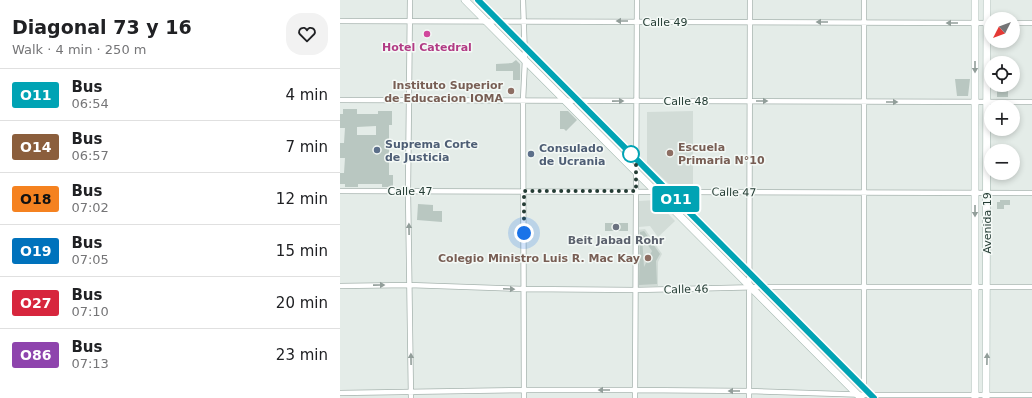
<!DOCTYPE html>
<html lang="en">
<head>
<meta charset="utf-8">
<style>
	body { margin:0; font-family:"DejaVu Sans",sans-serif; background:#f2f2f2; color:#202124; height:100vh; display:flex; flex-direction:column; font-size:15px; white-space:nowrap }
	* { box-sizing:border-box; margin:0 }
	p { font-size:13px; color:#757577 }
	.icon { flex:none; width:22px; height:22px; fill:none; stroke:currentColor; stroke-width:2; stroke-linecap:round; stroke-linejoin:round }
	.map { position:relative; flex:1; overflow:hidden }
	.panel { display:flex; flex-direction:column; background:#fff; width:340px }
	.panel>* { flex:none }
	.badge { padding:0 8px; border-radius:3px; font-size:14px; line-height:26px }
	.needle { width:26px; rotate:228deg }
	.buttons { position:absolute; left:644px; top:12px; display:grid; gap:8px }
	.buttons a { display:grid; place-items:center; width:36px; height:36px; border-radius:50%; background:#fff; box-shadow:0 2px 6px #0003; font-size:20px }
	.you { position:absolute; width:20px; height:20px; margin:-10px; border:3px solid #fff; border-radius:50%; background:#1a73e8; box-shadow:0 0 0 6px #1a73e833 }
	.map>.badge { position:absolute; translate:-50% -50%; box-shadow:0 0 0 2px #fff }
	.round { display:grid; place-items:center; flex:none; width:42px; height:42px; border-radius:16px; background:#f2f2f2 }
	.head { display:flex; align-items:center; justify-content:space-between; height:68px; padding:0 12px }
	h1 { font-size:19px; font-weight:700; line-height:30px }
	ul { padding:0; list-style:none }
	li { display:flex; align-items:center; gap:12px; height:52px; padding:0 12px; border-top:1px solid #e0e0e0 }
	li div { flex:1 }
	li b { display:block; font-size:15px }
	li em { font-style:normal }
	li .badge { min-width:44px; font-weight:700; text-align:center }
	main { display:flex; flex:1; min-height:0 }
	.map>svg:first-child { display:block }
	.built { fill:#d2dcd7 }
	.building { fill:#b9c7c1; fill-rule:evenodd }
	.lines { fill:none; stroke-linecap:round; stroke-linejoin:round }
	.minor-casing { stroke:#a7b4af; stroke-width:6 }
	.secondary-casing { stroke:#a3b7af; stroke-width:8 }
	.minor { stroke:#fff; stroke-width:4.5 }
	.secondary { stroke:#fff; stroke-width:7 }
	.oneway { fill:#929e9a }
	.line-casing { stroke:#fff; stroke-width:9 }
	.line { stroke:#00a3b4; stroke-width:6 }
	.walk { stroke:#253d35; stroke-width:4; stroke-dasharray:0 7.2 }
	.hotel-dot { fill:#d1479c; stroke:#f4f9f6; stroke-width:1.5 }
	.education-dot { fill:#8d6e63; stroke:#f4f9f6; stroke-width:1.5 }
	.service-dot { fill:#5c6f8a; stroke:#f4f9f6; stroke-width:1.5 }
	.stop-dot { fill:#fff; stroke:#00a3b4; stroke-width:2 }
	.worship-dot { fill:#6b7280; stroke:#f4f9f6; stroke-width:1.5 }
	.labels { text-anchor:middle; stroke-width:3; stroke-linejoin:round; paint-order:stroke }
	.street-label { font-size:11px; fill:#253d35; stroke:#f4f9f6 }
	.hotel-label { font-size:11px; font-weight:bold; fill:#b23c85; stroke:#f4f9f6 }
	.education-label { font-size:11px; font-weight:bold; fill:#785e54; stroke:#f4f9f6; text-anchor:end }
	.service-label { font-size:11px; font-weight:bold; fill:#4e5e75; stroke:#f4f9f6; text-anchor:start }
	.worship-label { font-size:11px; font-weight:bold; fill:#5b616d; stroke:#f4f9f6 }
</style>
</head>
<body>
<main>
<section class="panel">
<div class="head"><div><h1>Diagonal 73 y 16</h1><p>Walk · 4 min · 250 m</p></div><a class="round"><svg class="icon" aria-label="heart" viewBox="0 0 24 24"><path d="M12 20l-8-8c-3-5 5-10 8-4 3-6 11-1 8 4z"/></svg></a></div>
<ul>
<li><span class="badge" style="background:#00a3b4;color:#fff">O11</span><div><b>Bus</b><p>06:54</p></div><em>4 min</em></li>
<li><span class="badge" style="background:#8b5e3c;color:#fff">O14</span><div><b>Bus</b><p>06:57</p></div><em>7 min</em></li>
<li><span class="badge" style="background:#f58220;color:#111">O18</span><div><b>Bus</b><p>07:02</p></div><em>12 min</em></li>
<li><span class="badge" style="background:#0072bc;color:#fff">O19</span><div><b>Bus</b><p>07:05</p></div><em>15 min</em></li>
<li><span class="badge" style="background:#d7263d;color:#fff">O27</span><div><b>Bus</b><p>07:10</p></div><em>20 min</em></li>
<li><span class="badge" style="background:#8e44ad;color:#fff">O86</span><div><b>Bus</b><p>07:13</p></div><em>23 min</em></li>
</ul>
</section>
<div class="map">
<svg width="692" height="398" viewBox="0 0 692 398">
	<rect width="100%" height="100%" fill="#e4ece8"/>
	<path class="built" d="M353 111V186H331L307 163V112Z
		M315 200 335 221 318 237 310 226 299 227V201Z
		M305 229 322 254 318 262V286L296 287 297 230Z"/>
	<path class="building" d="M176 60 180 64V80H173V71H156V64L172 63Z
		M615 79H630L628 96H617Z
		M657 89H668V97H657Z
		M3 109H17V114H38V111H52V125H49V175H53V187H42V184H18V187H5V184H0V173H4L5 158H0V143H4L5 128H0V114H3ZM36 126V135H17V127Z
		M220 111H228L237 120 226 131 224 129H220Z
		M660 200H670V205H664V209H657V202H660Z
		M78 204 93 205V211H102V222L77 220Z
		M265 223H288V231H265Z
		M304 231 320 254 316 261 317 284 299 285 300 232ZM302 237 312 251 304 267Z"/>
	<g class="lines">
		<defs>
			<path id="minor" d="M70 0 68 191 71 398
				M183 0 185 60 183 100 184 398
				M0 21 651 23
				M673 23H692
				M0 100 692 102
				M0 191 692 193
				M0 286 69 285 184 289 296 290 424 287H692
				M524 388V0
				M0 393 184 390H295L409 391 531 395H692
				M295 398 297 0
				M409 398 410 0"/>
			<path id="secondary" d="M125 0 521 398
				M138 0 534 398
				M635 398V0
				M646 398 647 0"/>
		</defs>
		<use href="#minor" class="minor-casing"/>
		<use href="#secondary" class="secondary-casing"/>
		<use href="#minor" class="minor"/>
		<use href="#secondary" class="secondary"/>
	</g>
	<defs><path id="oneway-solid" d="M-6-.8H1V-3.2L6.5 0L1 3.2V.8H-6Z"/></defs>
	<g class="oneway">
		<use href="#oneway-solid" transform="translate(282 21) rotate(-180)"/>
		<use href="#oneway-solid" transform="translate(482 22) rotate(-180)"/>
		<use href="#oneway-solid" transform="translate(612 23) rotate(-180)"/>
		<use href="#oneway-solid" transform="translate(635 67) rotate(90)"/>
		<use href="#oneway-solid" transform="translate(278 101) rotate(-1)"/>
		<use href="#oneway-solid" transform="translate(422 101)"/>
		<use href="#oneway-solid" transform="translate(552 102)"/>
		<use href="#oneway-solid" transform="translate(635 211) rotate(90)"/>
		<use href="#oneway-solid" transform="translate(69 229) rotate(-91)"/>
		<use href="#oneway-solid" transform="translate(39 285) rotate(-1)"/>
		<use href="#oneway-solid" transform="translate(169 289) rotate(2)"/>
		<use href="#oneway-solid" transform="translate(71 359) rotate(-91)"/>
		<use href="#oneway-solid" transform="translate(647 359) rotate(-89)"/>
		<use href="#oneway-solid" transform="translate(264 390) rotate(-180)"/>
		<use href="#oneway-solid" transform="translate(394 391) rotate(-180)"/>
	</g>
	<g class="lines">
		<defs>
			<path id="line" d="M138 0 534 398"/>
		</defs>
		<use href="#line" class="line-casing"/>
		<use href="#line" class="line"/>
		<path class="walk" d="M184 233V191H296V159L286 149 291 154"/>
	</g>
	<circle class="hotel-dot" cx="87" cy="34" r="4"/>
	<g class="education-dot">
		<circle cx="171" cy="91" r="4"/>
		<circle cx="330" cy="153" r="4"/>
		<circle cx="308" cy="258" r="4"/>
	</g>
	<g class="service-dot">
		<circle cx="37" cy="150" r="4"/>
		<circle cx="191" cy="154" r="4"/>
	</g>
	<circle class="stop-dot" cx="291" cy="154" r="8"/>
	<circle class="worship-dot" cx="276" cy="227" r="4"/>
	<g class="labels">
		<g class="street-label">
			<text x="325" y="26">Calle 49</text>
			<text x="346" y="105">Calle 48</text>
			<text x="70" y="195">Calle 47</text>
			<text transform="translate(394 192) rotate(1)" y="4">Calle 47</text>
			<text transform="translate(647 223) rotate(-90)" y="4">Avenida 19</text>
			<text transform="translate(346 289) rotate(-1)" y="4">Calle 46</text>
		</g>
		<g class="hotel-label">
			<text x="87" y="51">Hotel Catedral</text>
		</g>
		<g class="education-label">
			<text x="163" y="89">Instituto Superior<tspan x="163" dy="13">de Educacion IOMA</tspan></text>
			<text x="338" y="151" text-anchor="start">Escuela<tspan x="338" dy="13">Primaria N°10</tspan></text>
			<text x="300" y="262">Colegio Ministro Luis R. Mac Kay</text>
		</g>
		<g class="service-label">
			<text x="45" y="148">Suprema Corte<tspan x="45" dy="13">de Justicia</tspan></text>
			<text x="199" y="152">Consulado<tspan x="199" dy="13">de Ucrania</tspan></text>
		</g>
		<g class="worship-label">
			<text x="276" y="244">Beit Jabad Rohr</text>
		</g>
	</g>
</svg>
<div class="buttons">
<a><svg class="needle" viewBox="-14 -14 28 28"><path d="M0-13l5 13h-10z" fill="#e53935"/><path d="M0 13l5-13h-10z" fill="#757577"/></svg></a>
<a><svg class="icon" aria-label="locate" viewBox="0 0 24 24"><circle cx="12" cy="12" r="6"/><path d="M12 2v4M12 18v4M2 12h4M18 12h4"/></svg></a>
<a>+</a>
<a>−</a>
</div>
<div class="you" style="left:184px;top:233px"></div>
<b class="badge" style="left:336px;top:199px;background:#00a3b4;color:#fff">O11</b>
</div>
</main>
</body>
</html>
